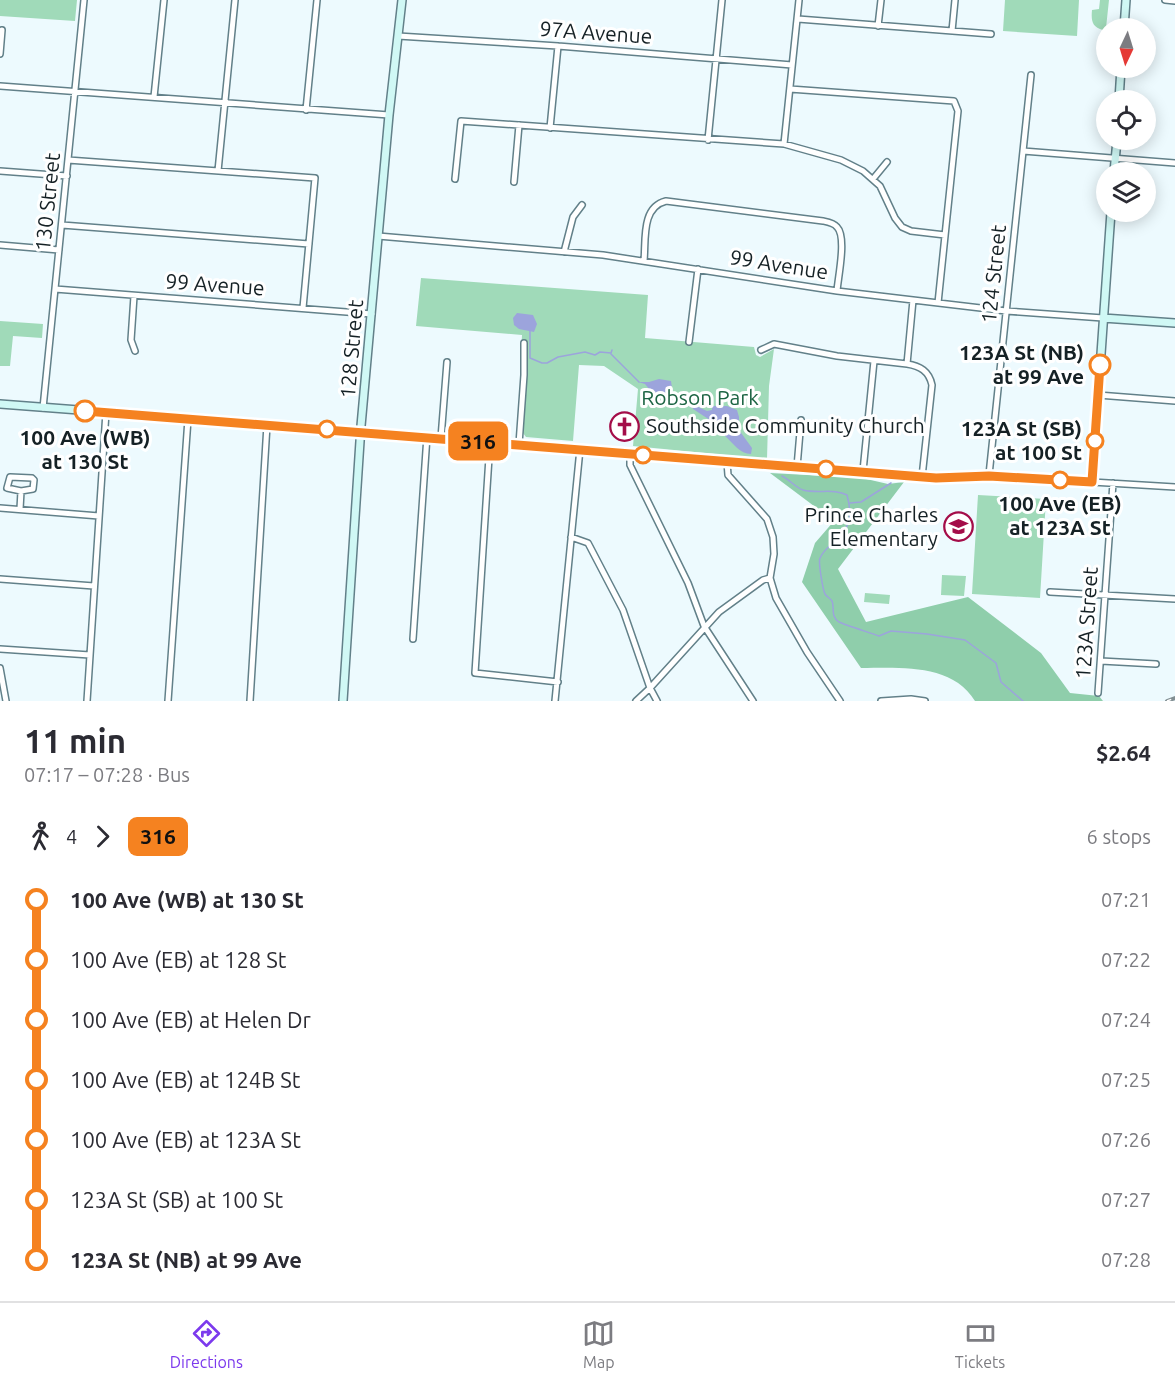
<!DOCTYPE html>
<html lang="en">
<head>
<meta charset="utf-8">
<style>
	body { margin:0; font-family:Ubuntu,sans-serif; background:#f7f7f7; color:#2b2b33; height:100vh; display:flex; flex-direction:column; font-size:22px; white-space:nowrap }
	* { box-sizing:border-box; margin:0 }
	p { font-size:20px; color:#7c7c81 }
	.icon { flex:none; width:33px; height:33px; fill:none; stroke:currentColor; stroke-width:2; stroke-linecap:round; stroke-linejoin:round }
	.map { position:relative; height:701px; overflow:hidden }
	.details { display:flex; flex-direction:column; background:#fff; flex:1 }
	.details>* { flex:none }
	.badge { padding:0 12px; border-radius:9px; font-size:21px; line-height:39px }
	.needle { width:39px; rotate:184deg }
	.fabs { position:absolute; left:1096px; top:18px; display:grid; gap:12px }
	.fabs a { display:grid; place-items:center; width:60px; height:60px; border-radius:50%; background:#fff; box-shadow:0 3px 15px #0003; font-size:30px }
	.map>.badge { position:absolute; translate:-50% -50%; box-shadow:0 0 0 3px #fff }
	.legs { display:flex; align-items:center; gap:9px; height:66px; padding:0 24px; font-size:20px }
	.legs p { margin-inline-start:auto }
	.head { display:flex; align-items:center; justify-content:space-between; height:102px; padding:0 24px }
	h1 { font-size:33px; font-weight:600; line-height:45px }
	ul { padding:0 24px; list-style:none }
	li { display:flex; align-items:center; gap:21px; height:60px; font-size:22px }
	li i { display:grid; place-items:center; width:9px; height:100%; margin:0 8px; background:currentColor }
	li i::after { content:''; width:15px; height:15px; margin:-8px; border:4px solid; border-radius:50%; background:#fff }
	li p { margin-inline-start:auto }
	li:first-child i { background:linear-gradient(#0000 50%,currentColor 0) }
	li:last-child i { background:linear-gradient(currentColor 50%,#0000 0) }
	.tabs { display:flex; justify-content:space-around; align-items:center; height:84px; border-top:2px solid #e1e1e2; background:#fff; font-size:16px; color:#7c7c81 }
	.tabs a { display:grid; justify-items:center; gap:3px }
	.tabs .selected { color:#7c3aed }
	.map>svg:first-child { display:block }
	.green { fill:#a0dab9 }
	.forest { fill:#8fceab }
	.water { fill:#9ca4dc }
	.lines { fill:none; stroke-linecap:round; stroke-linejoin:round }
	.stream { stroke:#9ca4dc; stroke-width:1.5 }
	.street-casing { stroke:#628089; stroke-width:8 }
	.secondary-casing { stroke:#628089; stroke-width:10 }
	.street { stroke:#fff; stroke-width:5 }
	.secondary { stroke:#d0f8f5; stroke-width:7 }
	.rail-casing { stroke:#828f93; stroke-width:4 }
	.rail { stroke:#fff; stroke-width:1.5; stroke-dasharray:4.5; stroke-linecap:butt }
	.line-1-casing { stroke:#fff; stroke-width:14 }
	.line-1 { stroke:#f58220; stroke-width:9 }
	.stop-1-dot { fill:#fff; stroke:#f58220; stroke-width:3 }
	.labels { text-anchor:middle; stroke-width:6; stroke-linejoin:round; paint-order:stroke }
	.street-label { font-size:21px; fill:#152125; stroke:#fff }
	.stop-label { font-size:21px; font-weight:bold; fill:#152125; stroke:#fff; text-anchor:end }
	.park-label { font-size:21px; fill:#1d6544; stroke:#fff }
	.poi-label { font-size:21px; fill:#152125; stroke:#fff; text-anchor:start }
</style>
</head>
<body>
<div class="map">
<svg width="1175" height="701" viewBox="0 0 1175 701">
	<rect width="100%" height="100%" fill="#edfafe"/>
	<path class="green" d="M0 0H77L75 21 0 16Z
		M1005 0H1079L1077 36 1003 31Z
		M1100 0H1109L1106 28 1103 30C1092 27 1091 21 1092 10L1099 9Z
		M421 278 648 295 645 338 754 347 756 355 760 357 774 349 769 386 767 459 633 446 638 389 604 366 579 365 573 441 526 437 523 433 528 356 521 354 522 335 416 326Z
		M0 321 43 324 42 338 13 336 10 366H0Z
		M978 495 1046 499 1040 598 972 594Z
		M942 575 966 576 964 596 941 595Z
		M865 593 890 595 889 604 864 602Z"/>
	<path class="forest" d="M770 473 862 478 888 484 904 482 838 569 866 622 968 597 1041 653 1070 693 1099 696 1103 701H975C952 663 899 668 861 668L802 582 815 543 834 521Z"/>
	<path class="water" d="M517 313 533 315 537 324 534 332 519 329 514 325 513 318Z
		M659 379 671 381 674 402 654 395 645 384 638 382H649Z
		M694 405 707 411 712 410V406H727L737 410 739 417V430L752 448 751 454C740 454 733 443 725 436L727 432 722 427 717 425 712 427 713 422 693 409Z"/>
	<g class="lines">
		<path class="stream" d="M530 331V358L542 363H547L558 357 585 352 595 355 600 352 611 353 612 350
			M611 354 639 382
			M674 397 694 408
			M733 407 749 394 753 393
			M782 476C790 480 795 487 803 490 818 494 834 488 847 495 852 513 851 528 835 541 829 546 823 551 820 558 818 562 823 590 825 594 827 597 830 598 832 601 835 608 830 616 839 622 845 625 871 633 879 636L891 631 927 634 965 640 996 663 1001 682 1023 701
			M850 503 861 502 891 483"/>
		<defs>
			<path id="street" d="M1165 0 1175 1
				M798 19 991 34
				M878 26 881 0
				M952 31 955 0
				M398 36 558 46 792 65
				M0 54 2 30
				M0 86 389 115
				M790 89 954 101 958 111 938 303
				M154 97 164 0
				M306 110 317 0
				M550 128 558 46
				M708 140 722 0
				M784 144 799 0
				M1023 151 1175 163
				M68 160 315 178 303 308
				M0 171 67 176
				M218 171 235 0
				M455 179 461 121 784 144 841 160 863 171 880 186 895 218 902 227 911 231 945 235
				M873 179 887 162
				M514 182 519 125
				M62 225 309 244
				M378 236 603 255 837 291 1006 311 1103 318
				M0 245 59 250
				M564 252 573 217 582 205
				M644 261C646 240 641 207 666 201L823 221C828 222 834 223 837 227 847 237 838 277 837 291
				M55 289 372 314
				M134 296 131 340 135 351
				M913 300 907 364C920 366 929 371 932 385L922 477
				M689 342 698 269
				M761 350 774 344 837 356 907 364
				M1098 395 1175 401
				M43 408 84 0
				M441 438 447 362
				M490 442 475 673 558 682
				M519 444 524 375V343
				M630 454V465L688 583 704 626 753 701
				M727 462 728 475 767 519 773 537 774 554 770 578 776 598 807 652 840 701
				M797 467 801 420
				M863 471 874 361
				M989 475 1031 75
				M1092 482 1175 487
				M0 508 99 516
				M20 509 21 491 33 489 34 480 32 478 10 477 7 488 21 491
				M571 537 588 543 623 610 650 688 657 701
				M0 579 94 586
				M1050 592 1175 599
				M413 639 427 436
				M0 649 90 655
				M1101 661 1156 664
				M0 668 6 701
				M1098 693 1113 483
				M87 701 106 412
				M168 701 188 419
				M250 701 267 425
				M555 701 580 449
				M636 701 650 688 719 612 763 580 770 578
				M881 701 911 699 925 701"/>
			<path id="secondary" d="M1124 28 1126 0
				M1119 100 1121 68
				M1114 172 1117 140
				M1103 318 1175 323
				M0 404 405 435 936 478 989 475 1092 482 1111 212
				M343 701 361 426 389 115 402 0"/>
		</defs>
		<use href="#street" class="street-casing"/>
		<use href="#secondary" class="secondary-casing"/>
		<use href="#street" class="street"/>
		<use href="#secondary" class="secondary"/>
		<defs>
			<path id="rail" d="M1167 701 1175 698"/>
		</defs>
		<use href="#rail" class="rail-casing"/>
		<use href="#rail" class="rail"/>
	</g>
	<g class="lines">
		<defs>
			<path id="line-1" d="M85 411 936 478 989 476 1092 482 1100 365"/>
		</defs>
		<use href="#line-1" class="line-1-casing"/>
		<use href="#line-1" class="line-1"/>
	</g>
	<defs>
		<symbol id="church-ring" viewBox="-11 -11 22 22"><circle r="9.5" fill="#fff" stroke="#a40d49" stroke-width="1.5"/><path d="M-1.2-6h2.4v3.5h3.3v2.4h-3.3V6h-2.4V-.1h-3.3v-2.4h3.3Z" fill="#a40d49"/></symbol>
		<symbol id="school-ring" viewBox="-11 -11 22 22"><circle r="9.5" fill="#fff" stroke="#a40d49" stroke-width="1.5"/><path d="M0-5L7-2L0 1L-7-2ZM-4 1L0 2.5L4 1V4Q0 6-4 4Z" fill="#a40d49"/></symbol>
	</defs>
	<g fill-rule="evenodd">
		<use href="#church-ring" x="608" y="410" width="33" height="33"/>
		<use href="#school-ring" x="942" y="510" width="33" height="33"/>
	</g>
	<g class="stop-1-dot">
		<circle cx="1100" cy="365" r="10"/>
		<circle cx="85" cy="411" r="10"/>
		<circle cx="327" cy="429" r="8"/>
		<circle cx="1095" cy="441" r="8"/>
		<circle cx="643" cy="455" r="8"/>
		<circle cx="826" cy="469" r="8"/>
		<circle cx="1060" cy="480" r="8"/>
	</g>
	<g class="labels">
		<g class="street-label">
			<text transform="translate(596 33) rotate(4)" y="7">97A Avenue</text>
			<text transform="translate(48 202) rotate(-84)" y="7">130 Street</text>
			<text transform="translate(779 265) rotate(9)" y="7">99 Avenue</text>
			<text transform="translate(994 274) rotate(-84)" y="7">124 Street</text>
			<text transform="translate(215 285) rotate(4)" y="7">99 Avenue</text>
			<text transform="translate(352 349) rotate(-85)" y="7">128 Street</text>
			<text transform="translate(1087 623) rotate(-86)" y="7">123A Street</text>
		</g>
		<g class="stop-label">
			<text x="1084" y="360">123A St (NB)<tspan x="1084" dy="24">at 99 Ave</tspan></text>
			<text x="1082" y="436">123A St (SB)<tspan x="1082" dy="24">at 100 St</tspan></text>
			<text x="85" y="445" text-anchor="middle">100 Ave (WB)<tspan x="85" dy="24">at 130 St</tspan></text>
			<text x="1060" y="511" text-anchor="middle">100 Ave (EB)<tspan x="1060" dy="24">at 123A St</tspan></text>
		</g>
		<g class="park-label">
			<text x="700" y="405">Robson Park</text>
		</g>
		<g class="poi-label">
			<text x="646" y="433">Southside Community Church</text>
			<text x="938" y="522" text-anchor="end">Prince Charles<tspan x="938" dy="24">Elementary</tspan></text>
		</g>
	</g>
</svg>
<div class="fabs">
<a><svg class="needle" viewBox="-14 -14 28 28"><path d="M0-13l5 13h-10z" fill="#e53935"/><path d="M0 13l5-13h-10z" fill="#7c7c81"/></svg></a>
<a><svg class="icon" aria-label="locate" viewBox="0 0 24 24"><circle cx="12" cy="12" r="6"/><path d="M12 2v4M12 18v4M2 12h4M18 12h4"/></svg></a>
<a><svg class="icon" aria-label="layers" viewBox="0 0 24 24"><path d="M12 4l9 5-9 5-9-5zM3 14l9 5 9-5"/></svg></a>
</div>
<b class="badge" style="left:478px;top:441px;background:#f58220;color:#111">316</b>
</div>
<section class="details">
<div class="head"><div><h1>11 min</h1><p>07:17 – 07:28 · Bus</p></div><b>$2.64</b></div>
<div class="legs"><svg class="icon" aria-label="walk" viewBox="0 0 24 24"><circle cx="13" cy="4" r="2"/><path d="M13 8l-2 6 4 7M11 14l-3 7M7 12l3-4h3l4 4"/></svg>4<svg class="icon" aria-label="forward" viewBox="0 0 24 24"><path d="M9 5l7 7-7 7"/></svg><b class="badge" style="background:#f58220;color:#111">316</b><p>6 stops</p></div>
<ul>
<li><i style="color:#f58220"></i><b>100 Ave (WB) at 130 St</b><p>07:21</p></li>
<li><i style="color:#f58220"></i><span>100 Ave (EB) at 128 St</span><p>07:22</p></li>
<li><i style="color:#f58220"></i><span>100 Ave (EB) at Helen Dr</span><p>07:24</p></li>
<li><i style="color:#f58220"></i><span>100 Ave (EB) at 124B St</span><p>07:25</p></li>
<li><i style="color:#f58220"></i><span>100 Ave (EB) at 123A St</span><p>07:26</p></li>
<li><i style="color:#f58220"></i><span>123A St (SB) at 100 St</span><p>07:27</p></li>
<li><i style="color:#f58220"></i><b>123A St (NB) at 99 Ave</b><p>07:28</p></li>
</ul>
</section>
<nav class="tabs">
<a class="selected"><svg class="icon" aria-label="directions" viewBox="0 0 24 24"><path d="M12 3l9 9-9 9-9-9zM9 14v-3h6M13 9l2 2-2 2"/></svg>Directions</a>
<a><svg class="icon" aria-label="map" viewBox="0 0 24 24"><path d="M3 6l6-2 6 2 6-2v14l-6 2-6-2-6 2zM9 4v14M15 6v14"/></svg>Map</a>
<a><svg class="icon" aria-label="tickets" viewBox="0 0 24 24"><path d="M3 7h18v10H3zM15 7v10"/></svg>Tickets</a>
</nav>
</body>
</html>
